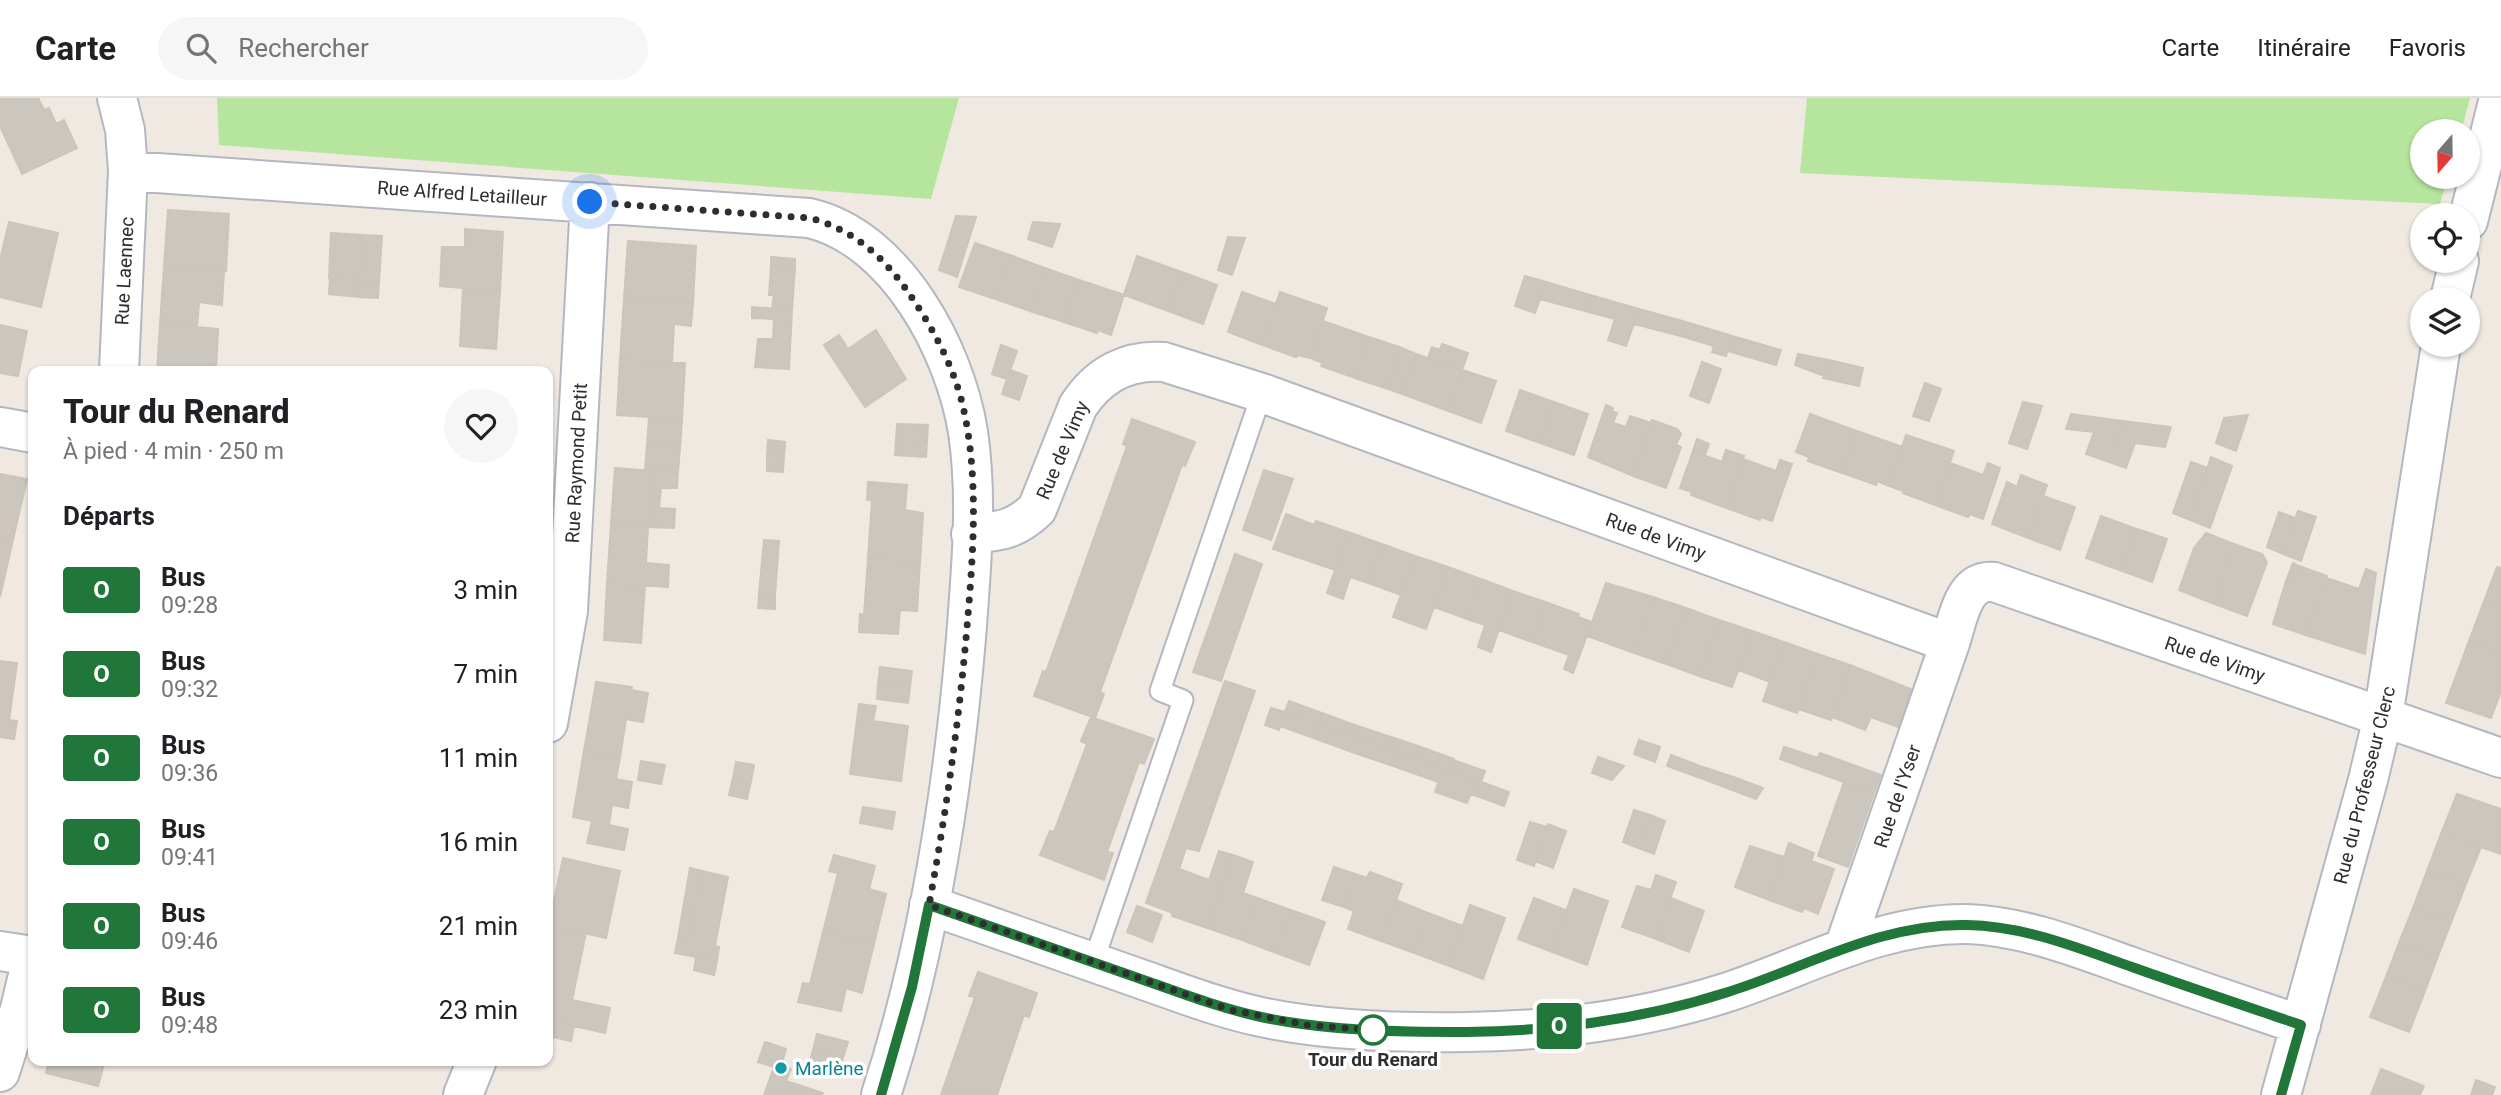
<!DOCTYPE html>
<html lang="fr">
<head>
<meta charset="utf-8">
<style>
	body { margin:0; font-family:Roboto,sans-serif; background:#f6f6f6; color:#202124; height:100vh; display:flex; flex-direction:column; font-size:26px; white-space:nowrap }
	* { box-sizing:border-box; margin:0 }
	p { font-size:23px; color:#757577 }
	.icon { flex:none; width:38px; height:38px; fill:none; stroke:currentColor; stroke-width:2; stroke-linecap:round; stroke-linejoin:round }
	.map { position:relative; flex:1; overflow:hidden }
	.panel { position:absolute; left:28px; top:268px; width:525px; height:700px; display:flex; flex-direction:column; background:#fff; border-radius:14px; box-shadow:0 2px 5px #0004 }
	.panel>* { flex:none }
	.badge { padding:0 14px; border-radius:5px; font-size:24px; line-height:46px }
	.needle { width:46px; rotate:200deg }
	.tools { position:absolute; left:2410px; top:21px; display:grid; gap:14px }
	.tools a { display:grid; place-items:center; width:70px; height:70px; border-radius:50%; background:#fff; box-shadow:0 2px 5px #0004; font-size:35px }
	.you { position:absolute; width:35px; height:35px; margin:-18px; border:5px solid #fff; border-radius:50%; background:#1a73e8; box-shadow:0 0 0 10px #1a73e833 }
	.map>.badge { position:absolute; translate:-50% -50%; box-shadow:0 0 0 4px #fff }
	h2 { padding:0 35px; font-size:26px; line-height:63px }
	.round { display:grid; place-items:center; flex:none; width:74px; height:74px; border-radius:37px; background:#f6f6f6 }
	.overview { display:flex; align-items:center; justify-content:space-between; height:119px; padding:0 35px }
	h1 { font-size:33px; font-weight:800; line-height:52px }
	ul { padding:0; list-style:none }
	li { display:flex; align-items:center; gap:21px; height:84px; padding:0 35px }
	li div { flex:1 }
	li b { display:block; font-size:26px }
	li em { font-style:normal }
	li .badge { min-width:77px; font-weight:700; text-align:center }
	header { display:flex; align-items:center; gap:42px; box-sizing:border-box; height:98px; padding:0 35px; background:#fff; border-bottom:2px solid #e0e0e0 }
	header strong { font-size:33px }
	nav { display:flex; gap:38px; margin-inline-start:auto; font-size:24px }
	.search { width:490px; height:63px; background:#f6f6f6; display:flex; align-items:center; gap:18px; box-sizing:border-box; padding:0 24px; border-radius:38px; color:#757577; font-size:26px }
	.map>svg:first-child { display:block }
	.green { fill:#b6e59e }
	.building { fill:#cbc7bf; stroke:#cbc5ba; stroke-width:2 }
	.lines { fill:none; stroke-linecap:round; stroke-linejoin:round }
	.service-casing { stroke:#b4b7c1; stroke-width:23 }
	.minor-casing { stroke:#b4b7c1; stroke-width:42 }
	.service { stroke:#fff; stroke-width:19 }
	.minor { stroke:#fff; stroke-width:38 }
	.line-casing { stroke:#fff; stroke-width:16 }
	.line { stroke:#217639; stroke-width:10 }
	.walk { stroke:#2e2e2e; stroke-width:7; stroke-dasharray:0 12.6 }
	.stop-dot { fill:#fff; stroke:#217639; stroke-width:3.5 }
	.culture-dot { fill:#0f9aa8; stroke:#fff; stroke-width:2.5 }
	.labels { text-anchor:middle; stroke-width:7; stroke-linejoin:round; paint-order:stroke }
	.street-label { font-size:19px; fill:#2e2e2e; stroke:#fff }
	.stop-label { font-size:19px; font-weight:bold; fill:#2e2e2e; stroke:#fff }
	.culture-label { font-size:19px; fill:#0d838f; stroke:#fff; text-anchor:start }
</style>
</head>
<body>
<header>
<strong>Carte</strong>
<div class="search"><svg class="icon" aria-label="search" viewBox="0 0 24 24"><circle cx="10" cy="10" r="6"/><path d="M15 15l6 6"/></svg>Rechercher</div>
<nav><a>Carte</a><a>Itinéraire</a><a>Favoris</a></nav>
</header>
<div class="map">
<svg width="2501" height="997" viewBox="0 0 2501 997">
	<rect width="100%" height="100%" fill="#efe9e1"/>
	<path class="green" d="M217 0H959L931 101 219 47Z
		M1807 0H2470L2461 33H2422V79H2448L2440 106 1800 75Z"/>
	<path class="building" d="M0 0H38L44 12 49 10 56 26 64 22 77 50 22 76 0 28Z
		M168 112 229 116 226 173 164 168Z
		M956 118 976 119 957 179 939 172Z
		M9 124 58 135 41 209 0 199V162Z
		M1033 124 1060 126 1052 149 1028 141Z
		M465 131 503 134 500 193 440 188 442 149H465Z
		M331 135 362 137 360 183 329 180Z
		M362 137 382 138 379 184 360 183Z
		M1228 139 1245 140 1232 177 1218 172Z
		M628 143 696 148 693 205 624 201Z
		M975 145 1010 157 995 201 959 189Z
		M1010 157 1045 170 1030 213 995 201Z
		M1137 158 1182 174 1168 213 1124 197Z
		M771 159 795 161V169L771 167Z
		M771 167 795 169 792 212 772 210 774 197H769Z
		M164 168 224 173 222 207 199 204 197 229 160 226Z
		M1045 170 1079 182 1064 224 1030 213Z
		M1182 174 1217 187 1203 226 1168 213Z
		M1525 178 1546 184 1535 215 1515 208Z
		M330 180 360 183 359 199 329 196Z
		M1079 182 1124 197 1111 237 1098 232 1097 235 1064 224Z
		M360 183 379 184 378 200 359 199Z
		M1546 184 1590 197 1585 213 1540 201Z
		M463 190 500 193 496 251 460 248Z
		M1242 194 1276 206 1262 247 1228 234Z
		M1280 194 1327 210 1310 260 1298 257 1296 259 1262 247Z
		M1590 197 1639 211 1626 248 1608 242 1615 221 1585 213Z
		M624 201 693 205 691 228 674 226 672 264 620 261Z
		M752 209 792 212 789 271 755 269 758 241H773L774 221 752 220Z
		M1639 211 1686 224 1681 238 1634 226Z
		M1323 223 1369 239 1355 280 1321 268 1323 265 1310 260Z
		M1686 224 1732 238 1726 258 1712 254 1714 248 1681 238Z
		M160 226 218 231 216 273H157Z
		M0 227 27 233 18 278 0 275Z
		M876 232 906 281 865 309 824 247 839 237 848 251Z
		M1732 238 1781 252 1776 267 1728 253Z
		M1369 239 1402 250 1388 291 1355 280Z
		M1442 246 1468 255 1462 272 1428 260 1432 249 1440 252Z
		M1001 247 1017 253 1007 281 992 276Z
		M1402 250 1416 256 1402 296 1388 291Z
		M1416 256 1462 272 1448 313 1402 296Z
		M1798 256 1829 262 1824 278 1795 267Z
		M620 261 685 265 682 321 617 317Z
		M1829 262 1863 270 1859 288 1823 280Z
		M1702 264 1721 271 1709 305 1690 298Z
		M1010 272 1027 278 1019 302 1002 296Z
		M1462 272 1496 283 1481 325 1448 313Z
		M1925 285 1941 291 1929 323 1913 318Z
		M1520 292 1554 304 1540 345 1506 333Z
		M1554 304 1588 316 1574 357 1540 345Z
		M2023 304 2042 308 2027 351 2009 345Z
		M1606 307 1613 310 1612 313 1617 315 1613 325 1626 329 1630 318 1651 325 1633 378 1588 359Z
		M1810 316 1857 333 1842 375 1808 363 1809 359 1796 354Z
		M2071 316 2123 323 2109 364 2086 356 2094 334 2066 331Z
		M2248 317 2236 353 2216 345 2224 320Z
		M649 319 682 321 680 350 647 348Z
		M1132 321 1195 344 1185 368 1182 367 1100 594 1104 596 1095 620 1034 598 1043 573 1046 574 1127 348 1123 346Z
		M1652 322 1677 331 1681 336 1676 347 1681 349 1666 390 1633 378Z
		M2123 323 2171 329 2165 349 2135 345 2126 370 2109 364Z
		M897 326 928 327 927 343 896 342Z
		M1857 333 1903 349 1889 388 1877 383 1876 387 1842 375Z
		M1906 337 1954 353 1935 407 1903 395V393L1889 388Z
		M1697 341 1709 346 1705 357 1693 353Z
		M768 342 785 344 784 358 767 357Z
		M896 342 927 343 926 359 895 357Z
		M647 348 680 350 678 374 645 372Z
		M1726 352 1744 358 1726 410 1691 397 1692 394 1680 390 1693 353 1722 364Z
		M767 357 784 358 783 374 767 373Z
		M2211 359 2232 368 2210 430 2190 422Z
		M1743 361 1776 373 1780 362 1792 366 1772 423 1761 419 1760 422 1726 410Z
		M2191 364 2208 370 2190 422 2173 415Z
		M1950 365 1983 377 1988 365 2000 370 1983 421 1970 416 1968 419 1935 407Z
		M615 370 652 373 648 429 611 426Z
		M1264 372 1293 381 1271 442 1243 432Z
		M652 373 678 374 677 390H661L659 410 675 411 674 430 648 429Z
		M0 376 27 381 12 446 0 443Z
		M2021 377 2047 387 2028 440 1992 426 2007 384 2017 389Z
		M868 384 907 387 905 412 923 415 920 464 868 460 872 402H867Z
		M2043 398 2075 409 2060 452 2028 440Z
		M2298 413 2316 419 2301 463 2283 456Z
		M2279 414 2295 420 2283 456 2267 449Z
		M1286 416 1314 427 1316 423 1348 434 1335 472 1273 451Z
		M2101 418 2137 431 2122 473 2086 460Z
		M611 426 648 429 646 465 669 467 668 489 607 485Z
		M2137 431 2167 441 2152 484 2122 473Z
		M1348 434 1382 446 1368 485 1350 479 1343 501 1327 495Z
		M2206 435 2234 446 2214 506 2179 492 2194 450Z
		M764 442 779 443 775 497 759 496Z
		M0 443 12 446 0 499Z
		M1382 446 1415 458 1401 497 1368 485Z
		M2234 446 2262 456 2267 464 2247 518 2214 506Z
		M1235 456 1262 466 1221 583 1193 574Z
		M1415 458 1448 469 1426 531 1393 519Z
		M868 460 920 464 917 513 900 512 898 536 859 534 860 516 864 517Z
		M2293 465 2299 468 2294 485 2286 483Z
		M2299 468 2327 478 2306 537 2273 526 2286 483 2294 485Z
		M1448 469 1481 481 1467 521 1434 509Z
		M2497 469 2501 470V512L2483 506Z
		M2366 471 2376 475 2365 556 2306 537 2327 480 2359 491Z
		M1481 481 1513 493 1491 554 1478 549 1485 527 1467 521Z
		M607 485 645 488 641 545 604 542Z
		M1606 485 1653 499 1634 555 1587 538Z
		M1513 493 1545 504 1532 544 1499 532Z
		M759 496 775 497V511L758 510Z
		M1653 499 1686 510 1666 566 1634 555Z
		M1545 504 1579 516 1578 519 1592 524 1573 575 1564 571 1569 557 1532 544Z
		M2483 506 2501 512V554L2469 543Z
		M1686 510 1719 522 1699 578 1666 566Z
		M1719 522 1752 533 1732 589 1699 578Z
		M1752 533 1784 544 1770 584 1738 572Z
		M2469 543 2501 554V593L2491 620 2446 605Z
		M1784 544 1818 556 1797 615 1763 603Z
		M1818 556 1850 567 1831 622 1798 611Z
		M0 563 17 565 9 622 17 623 14 641 0 639Z
		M1850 567 1911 591 1898 629 1871 619 1865 632 1832 619Z
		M880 569 912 573 910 589 878 586Z
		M1225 583 1255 593 1199 753 1186 750 1179 771 1209 782 1219 753 1233 757 1207 830 1172 818 1173 815 1146 805Z
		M596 584 632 589 631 592 648 595 643 624 626 621 620 659 584 653Z
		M878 586 910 589 908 605 877 601Z
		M1289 603 1322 615 1318 626 1285 614Z
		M859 606 876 608 873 623 908 628 901 683 850 676Z
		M1271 610 1285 614 1279 632 1265 627Z
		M1285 614 1321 627 1316 641 1280 628Z
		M1322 615 1355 627 1351 638 1318 626Z
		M1091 619 1154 641 1144 666 1139 664 1107 754 1113 755 1104 782 1040 757 1050 733 1054 734 1087 646 1081 643Z
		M1321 627 1353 639 1349 653 1316 641Z
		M1355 627 1388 638 1383 649 1351 638Z
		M1388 638 1421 649 1417 661 1383 649Z
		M1353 639 1398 654 1393 668 1349 653Z
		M1639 642 1660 649 1655 664 1634 656Z
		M1421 649 1454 661 1449 673 1417 661Z
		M1784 649 1818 660 1813 673 1780 661Z
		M584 653 620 659 616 681 632 684 628 710 612 707 609 727 628 731 624 752 587 745 592 723 573 719Z
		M1398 654 1443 671 1438 684 1393 668Z
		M1820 655 1881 677 1874 695 1813 673Z
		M1671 657 1703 669 1700 680 1667 668Z
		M1598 659 1624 668 1612 682 1592 675Z
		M1453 662 1485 673 1481 684 1449 673Z
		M641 663 665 667 661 686 638 682Z
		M736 664 754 667 751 683 733 680Z
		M1703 669 1736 680 1732 692 1700 680Z
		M1443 671 1476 682 1467 705 1435 694Z
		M733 680 751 683 747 701 729 697Z
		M1736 680 1763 690 1756 701 1732 692Z
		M1476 682 1509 694 1504 708 1471 696Z
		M1844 684 1874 695 1848 769 1818 758Z
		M2457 696 2501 711V756L2441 736Z
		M863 709 895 714 892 731 860 725Z
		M1634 712 1650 717 1638 750 1623 744Z
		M1650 717 1665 723 1654 756 1638 750Z
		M1530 724 1547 729 1534 768 1517 762Z
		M1548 726 1566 733 1553 770 1535 763Z
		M2441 736 2481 749 2466 786 2427 773Z
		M1789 745 1814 755 1811 763 1834 771 1818 816 1804 810 1802 814 1769 802Z
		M1750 748 1784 759 1769 802 1735 789Z
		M834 757 875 768 869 791 886 796 874 846 823 834 838 775 829 773Z
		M1233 757 1253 764 1243 795 1257 800 1242 842 1207 830Z
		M563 760 620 773 606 840 549 827Z
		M1334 769 1355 776 1344 809 1322 802Z
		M690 770 702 773 687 842 678 840Z
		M702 773 728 779 715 848 719 849 717 863 675 855 678 840 687 842Z
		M2427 773 2466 786 2452 822 2413 810Z
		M1370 774 1402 786 1381 843 1348 831 1354 813 1344 809 1355 776 1367 780Z
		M1656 777 1676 784 1656 841 1622 829 1637 788 1651 792Z
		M1574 791 1608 803 1587 867 1552 854Z
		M1257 800 1291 812 1276 855 1242 842Z
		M1534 800 1566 812 1552 854 1518 841Z
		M1671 800 1704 813 1689 854 1656 841Z
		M1396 802 1428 815 1414 855 1381 843Z
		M1470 807 1505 820 1483 881 1449 868Z
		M1137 808 1162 817 1152 844 1127 834Z
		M2413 810 2452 822 2438 858 2399 845Z
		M1291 812 1325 824 1309 867 1276 855Z
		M1428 815 1463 828 1449 868 1414 855Z
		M549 827 586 835 572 902 610 910 605 935 548 922 553 898 548 897Z
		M823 834 874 846 862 895 846 890 841 913 798 904 803 885 810 886Z
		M2399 845 2438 858 2425 893 2386 879Z
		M696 859 717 863 714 877 694 872Z
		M978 874 1037 895 1029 919 1024 917 997 997H941L975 899 969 898Z
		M2386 879 2425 893 2409 934 2370 919Z
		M548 922 574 928 571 943 548 938Z
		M817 936 848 944 843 960 813 952Z
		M765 944 786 951 781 968 791 971 786 983 823 995 822 997H764L774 969 758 964Z
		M813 952 843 960 838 975 809 967Z
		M49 962H105L98 988 46 975Z
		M2381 971 2424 988 2420 997H2371Z
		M2476 982 2495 989 2492 997H2471Z"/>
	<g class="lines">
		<defs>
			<path id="service" d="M1093 865 1183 602 1160 593 1262 295"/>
			<path id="minor" d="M117 0 125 32 128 73 119 273
				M128 73 809 120C896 140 955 252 968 334 978 401 971 473 966 540 953 694 929 850 881 997
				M2468 123 2499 0
				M2450 201 2459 163
				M0 329 33 335
				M971 436C1001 433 1015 432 1037 411L1078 308C1098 277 1127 261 1164 264L1262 295 1950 545C1958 522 1962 481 1994 484L2501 660
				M548 625 568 513 590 104
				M929 807C999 831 1068 856 1138 880 1178 894 1219 910 1261 919 1328 933 1399 935 1467 934 1554 933 1644 921 1728 894 1807 868 1881 825 1967 826 2024 828 2078 850 2132 869 2188 889 2245 908 2301 927
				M1844 850 1950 545
				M0 853 33 858
				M0 974 20 911 33 856
				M463 997 477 962
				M2281 997 2368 682 2383 619 2441 247"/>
		</defs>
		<use href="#service" class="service-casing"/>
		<use href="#minor" class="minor-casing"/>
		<use href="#service" class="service"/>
		<use href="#minor" class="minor"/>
	</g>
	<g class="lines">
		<defs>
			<path id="line" d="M881 997 912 889 929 807C999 831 1068 856 1138 880 1178 894 1219 910 1261 919 1328 933 1399 934 1467 934 1554 933 1644 921 1728 894 1807 869 1881 825 1967 827 2025 828 2078 850 2132 869 2188 889 2245 908 2301 927L2281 997"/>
		</defs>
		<use href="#line" class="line-casing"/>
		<use href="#line" class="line"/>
		<path class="walk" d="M590 104 809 120C851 130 884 159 908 194 933 230 955 270 964 313 979 383 973 459 967 529 959 623 946 715 929 807L1231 912 1307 927 1373 932"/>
	</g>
	<circle class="stop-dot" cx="1373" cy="932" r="14"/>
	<circle class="culture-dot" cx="781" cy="970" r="7"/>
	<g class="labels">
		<g class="street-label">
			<text transform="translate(462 95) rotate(4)" y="7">Rue Alfred Letailleur</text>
			<text transform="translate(124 173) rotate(-87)" y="7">Rue Laennec</text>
			<text transform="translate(1062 352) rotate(-67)" y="7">Rue de Vimy</text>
			<text transform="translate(576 365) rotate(-87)" y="7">Rue Raymond Petit</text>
			<text transform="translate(1656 438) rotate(20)" y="7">Rue de Vimy</text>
			<text transform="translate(2215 561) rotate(19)" y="7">Rue de Vimy</text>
			<text transform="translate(2364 687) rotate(-76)" y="7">Rue du Professeur Clerc</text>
			<text transform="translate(1897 698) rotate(-71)" y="7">Rue de l'Yser</text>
		</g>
		<g class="stop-label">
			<text x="1373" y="968">Tour du Renard</text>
		</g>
		<g class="culture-label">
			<text x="795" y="977">Marlène</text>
		</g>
	</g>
</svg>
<div class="tools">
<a><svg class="needle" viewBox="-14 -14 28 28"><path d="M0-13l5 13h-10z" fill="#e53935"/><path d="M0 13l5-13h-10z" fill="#757577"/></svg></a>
<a><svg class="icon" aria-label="locate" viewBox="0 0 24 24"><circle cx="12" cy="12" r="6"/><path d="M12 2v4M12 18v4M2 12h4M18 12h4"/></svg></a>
<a><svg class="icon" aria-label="layers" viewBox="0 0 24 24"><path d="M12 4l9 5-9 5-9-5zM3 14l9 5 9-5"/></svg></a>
</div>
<div class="you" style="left:590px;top:104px"></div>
<b class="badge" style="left:1559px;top:928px;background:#217639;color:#fff">O</b>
<section class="panel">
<div class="overview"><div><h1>Tour du Renard</h1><p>À pied · 4 min · 250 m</p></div><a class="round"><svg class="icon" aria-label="heart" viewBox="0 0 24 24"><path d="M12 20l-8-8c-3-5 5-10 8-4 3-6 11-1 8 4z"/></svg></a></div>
<h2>Départs</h2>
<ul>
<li><span class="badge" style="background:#217639;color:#fff">O</span><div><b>Bus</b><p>09:28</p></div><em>3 min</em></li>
<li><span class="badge" style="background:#217639;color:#fff">O</span><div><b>Bus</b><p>09:32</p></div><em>7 min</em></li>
<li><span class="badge" style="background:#217639;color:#fff">O</span><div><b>Bus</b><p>09:36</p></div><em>11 min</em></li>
<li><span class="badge" style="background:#217639;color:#fff">O</span><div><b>Bus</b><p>09:41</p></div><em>16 min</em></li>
<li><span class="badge" style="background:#217639;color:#fff">O</span><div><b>Bus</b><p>09:46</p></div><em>21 min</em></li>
<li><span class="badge" style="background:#217639;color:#fff">O</span><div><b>Bus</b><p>09:48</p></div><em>23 min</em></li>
</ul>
</section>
</div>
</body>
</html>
